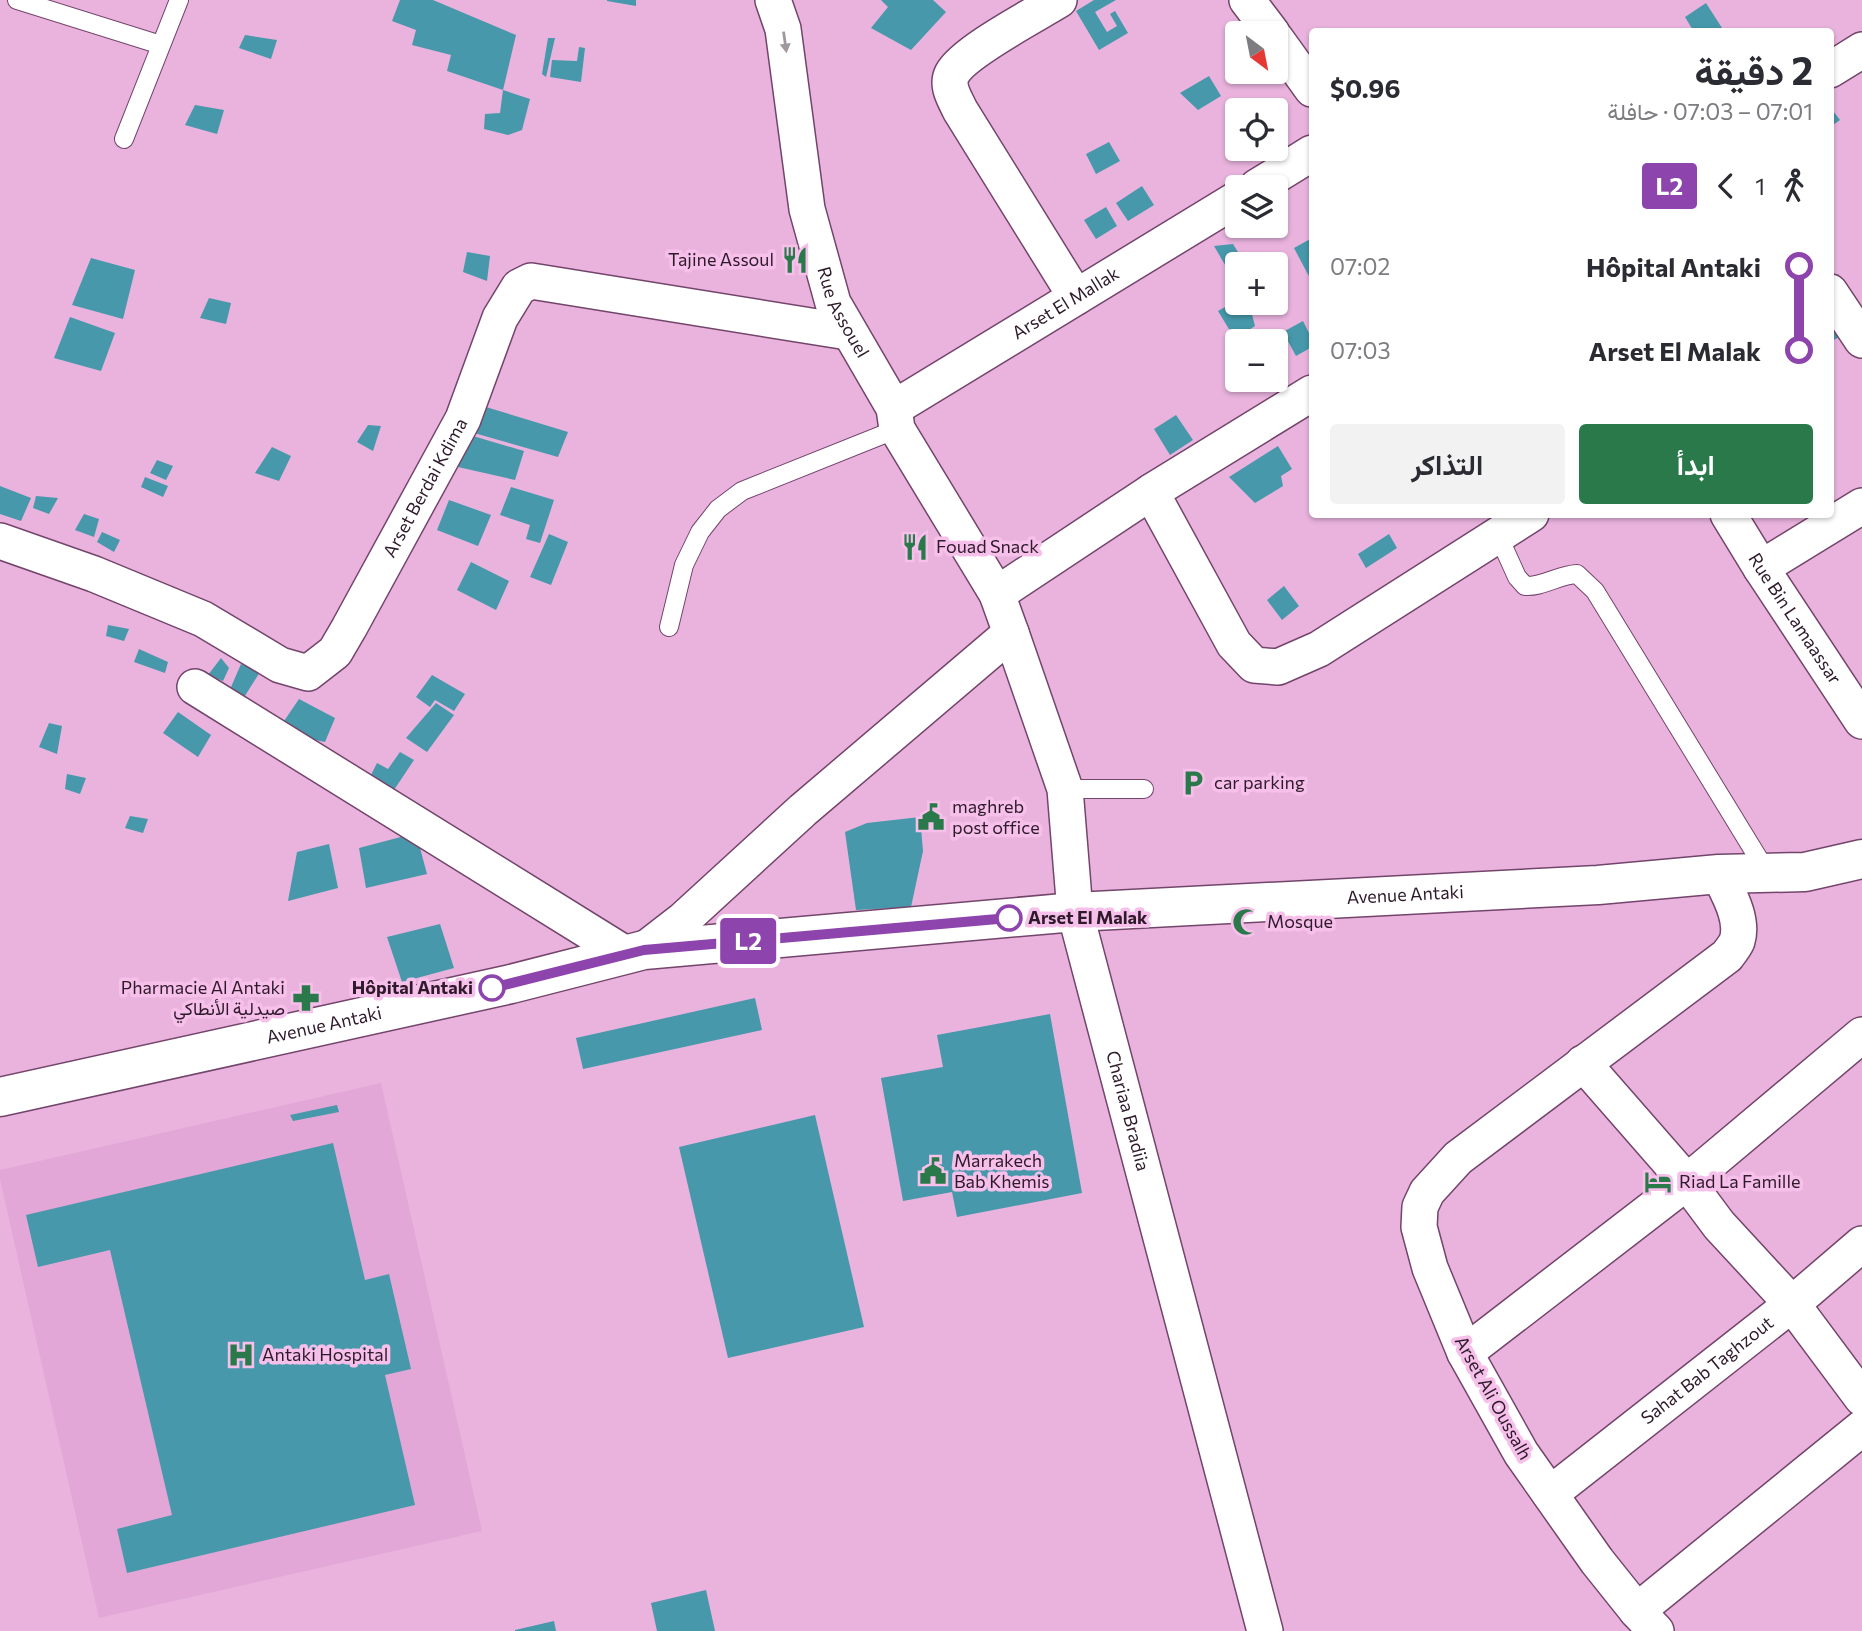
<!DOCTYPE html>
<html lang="ar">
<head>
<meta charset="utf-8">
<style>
	body { margin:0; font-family:Commissioner,Vazirmatn,sans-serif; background:#f2f2f3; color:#2b2b33; direction:rtl; height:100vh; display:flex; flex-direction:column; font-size:26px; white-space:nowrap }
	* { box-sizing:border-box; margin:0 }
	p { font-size:23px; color:#7c7c81 }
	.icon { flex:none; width:38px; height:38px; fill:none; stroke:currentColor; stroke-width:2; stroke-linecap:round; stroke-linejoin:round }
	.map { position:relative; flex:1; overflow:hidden; direction:ltr }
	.side { position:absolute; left:1309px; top:28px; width:525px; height:490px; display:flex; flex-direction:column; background:#fff; border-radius:7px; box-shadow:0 2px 5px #0004; direction:rtl }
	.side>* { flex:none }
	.badge { padding:0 14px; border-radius:5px; font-size:24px; line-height:46px }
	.needle { width:46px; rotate:148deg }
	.buttons { position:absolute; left:1225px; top:21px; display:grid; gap:14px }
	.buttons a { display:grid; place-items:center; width:63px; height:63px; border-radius:7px; background:#fff; box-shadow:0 2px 5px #0004; font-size:35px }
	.map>.badge { position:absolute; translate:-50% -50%; box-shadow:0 0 0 4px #fff }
	.legs { display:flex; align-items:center; gap:10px; height:77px; padding:0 21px; font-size:23px }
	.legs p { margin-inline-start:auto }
	.headline { display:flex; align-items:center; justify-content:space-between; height:119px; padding:0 21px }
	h1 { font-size:38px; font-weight:700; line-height:52px }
	.action { display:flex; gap:14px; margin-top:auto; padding:14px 21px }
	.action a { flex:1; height:80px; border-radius:7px; background:#29794a; color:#fff; font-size:28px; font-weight:700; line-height:80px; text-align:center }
	.action a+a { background:#f2f2f3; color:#2b2b33 }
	ul { padding:0 21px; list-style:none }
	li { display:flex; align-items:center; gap:24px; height:84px; font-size:26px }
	li i { display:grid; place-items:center; width:10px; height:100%; margin:0 9px; background:currentColor }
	li i::after { content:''; width:18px; height:18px; margin:-9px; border:5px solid; border-radius:50%; background:#fff }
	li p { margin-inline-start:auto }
	li:first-child i { background:linear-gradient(#0000 50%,currentColor 0) }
	li:last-child i { background:linear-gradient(currentColor 50%,#0000 0) }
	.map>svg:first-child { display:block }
	.built { fill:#e3a7d7 }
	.building { fill:#4698aa }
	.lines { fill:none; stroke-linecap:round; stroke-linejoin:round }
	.service-casing { stroke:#73456b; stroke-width:20 }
	.minor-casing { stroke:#73456b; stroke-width:38 }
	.tertiary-casing { stroke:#73456b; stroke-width:41 }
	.service { stroke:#fff; stroke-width:18 }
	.minor { stroke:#fff; stroke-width:35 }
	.tertiary { stroke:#fff; stroke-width:38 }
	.oneway { fill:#a1989f }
	.line-1-casing { stroke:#fff; stroke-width:16 }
	.line-1 { stroke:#8e44ad; stroke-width:10 }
	.stop-1-dot { fill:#fff; stroke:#8e44ad; stroke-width:3.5 }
	.labels { text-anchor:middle; stroke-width:7; stroke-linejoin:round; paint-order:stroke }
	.poi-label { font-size:18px; fill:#2e1a2a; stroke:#f6c0eb; text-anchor:start }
	.street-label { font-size:18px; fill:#2e1a2a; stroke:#f6c0eb }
	.stop-label { font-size:18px; font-weight:bold; fill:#2e1a2a; stroke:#f6c0eb; text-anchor:start }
</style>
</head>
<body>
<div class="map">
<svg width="1862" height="1631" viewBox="0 0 1862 1631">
	<rect width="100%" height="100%" fill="#e9b3de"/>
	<path class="built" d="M381 1083 482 1531 99 1618 0 1179V1170Z"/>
	<path class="building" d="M400 0H433L516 35 503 90 530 99 522 130 508 135 484 129 485 114 500 113 503 90 447 71 451 55 412 45 416 30 392 21Z
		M607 0H636V6L607 1Z
		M881 0H933L946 12 911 50 871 28 888 7Z
		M1094 0H1116L1095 12 1107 32 1117 26 1110 14 1115 11 1128 33 1099 50 1076 11Z
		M1706 3 1722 28 1717 32H1694L1685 17Z
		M245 35 277 40 271 59 239 48Z
		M548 38H555L546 77 542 74Z
		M579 47 585 48 581 82 550 77 552 60 577 61Z
		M1209 76 1221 96 1198 110 1180 93Z
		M195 105 224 110 217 134 185 125Z
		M1830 107 1840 120 1830 127Z
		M1109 142 1120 161 1096 174 1086 154Z
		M1142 186 1154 205 1128 221 1116 203Z
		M1106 207 1117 226 1096 239 1084 220Z
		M1312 238V282L1294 248Z
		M1233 244 1244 262 1228 270 1214 246Z
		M467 252 490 256 487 281 463 272Z
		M91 258 135 270 123 319 72 305Z
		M209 298 231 303 226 324 200 318Z
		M1237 300V303H1249L1255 326 1235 339 1218 311Z
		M1830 313 1843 335 1830 342Z
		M70 317 115 333 101 371 54 358Z
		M1303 321 1312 339V347L1296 356 1283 332Z
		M486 407 568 432 558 457 474 433Z
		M1176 415 1193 440 1170 455 1154 429Z
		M368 425 381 426 373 451 357 442Z
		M473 436 524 451 515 480 458 467Z
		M1278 446 1292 469 1281 476 1283 486 1255 503 1229 477Z
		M272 447 291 456 279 481 255 473Z
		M157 460 173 466 166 480 150 473Z
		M145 477 168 486 163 497 141 487Z
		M0 486 31 498 21 521 0 514Z
		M511 487 554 500 540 543 526 539 530 525 500 515Z
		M36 496 58 498 49 514 33 508Z
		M449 500 491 515 478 546 437 530Z
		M84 514 99 519 94 537 75 530Z
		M102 532 120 540 114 552 97 542Z
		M549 534 568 542 551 585 530 577Z
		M1389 534 1397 548 1366 568 1358 554Z
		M471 562 509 581 496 610 457 590Z
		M1284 586 1299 606 1282 620 1267 600Z
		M108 625 129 629 124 641 106 636Z
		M139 649 168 662 165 673 134 662Z
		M221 658 229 668 223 681 208 675Z
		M241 664 260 672 243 699 228 694Z
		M432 675 465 694 454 711 435 700 430 707 416 697Z
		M299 699 335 718 325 742 295 736 280 727Z
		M436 703 454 715 427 752 406 738Z
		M178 712 211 735 198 757 163 733Z
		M49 723 62 726 57 754 39 747Z
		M400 752 414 760 392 793 369 779 377 763 388 769Z
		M67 774 86 778 80 794 65 789Z
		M130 816 148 819 143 833 125 828Z
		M920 817 923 851 911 907 856 910 845 832 867 823Z
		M416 833 427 874 366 888 359 848Z
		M329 844 338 888 288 901 297 852Z
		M440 924 454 968 402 982 387 937Z
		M755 998 762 1030 583 1069 576 1038Z
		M1050 1014 1082 1193 957 1217 952 1192 903 1201 881 1078 943 1067 937 1035Z
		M337 1105 339 1112 293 1121 290 1115Z
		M815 1115 864 1327 728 1358 679 1147Z
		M333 1143 365 1280 389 1274 411 1369 385 1375 415 1505 127 1573 117 1529 172 1515 110 1250 38 1267 26 1215Z
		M706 1590 715 1631H657L651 1603Z
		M554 1621 556 1631H515V1630Z"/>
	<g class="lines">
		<defs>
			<path id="service" d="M17 0 161 45
				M124 139 179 0
				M1498 535 1517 577 1525 586C1543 587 1558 575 1577 574L1595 591 1768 874
				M669 627 684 565 700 532 718 509 742 491 897 429
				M1065 789H1144"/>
			<g id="minor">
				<path id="s1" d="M773 0 783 29 807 209 833 303 894 408 897 429 997 594 1011 633 1065 789 1075 912 1265 1631"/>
				<path d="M1059 0C1035 15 963 52 952 74 946 86 955 99 960 110L1076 297"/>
				<path d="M1247 0 1272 33"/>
				<path d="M1276 39 1312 89"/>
				<path d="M1830 70 1862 50"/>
				<path d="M1257 187 1312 153"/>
				<path d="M1830 292 1862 340"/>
				<path id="s2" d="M894 408 1237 199"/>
				<path d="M1151 492 1234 644 1254 665 1278 667 1319 649 1531 514"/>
				<path id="s3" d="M1728 514 1761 568 1862 721"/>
				<path id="s4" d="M0 541 94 574 203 619 280 665 308 673 335 652 349 628 463 419 500 318 519 287 531 281 848 332"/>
				<path d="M1761 568 1862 506"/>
				<path d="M997 594 1151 492 1312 393"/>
				<path d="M195 687 627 955"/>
				<path d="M644 950 684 919 803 810 1011 633"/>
				<path d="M1583 1063 1687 1182 1719 1225 1792 1304 1862 1398"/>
				<path d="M1465 1353 1687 1182 1862 1035"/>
				<path id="s5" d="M1550 1494 1792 1304 1862 1244"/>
				<path d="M1637 1611 1862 1428"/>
				<path d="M1656 1631 1637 1611 1597 1561 1521 1453 1465 1353 1430 1268 1419 1227 1420 1207 1427 1192 1458 1158 1727 956C1730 952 1735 946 1737 941 1744 919 1728 893 1719 874"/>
			</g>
			<g id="tertiary">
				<path id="s6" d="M0 1097 511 984 644 950 1075 912 1598 885 1719 874 1805 872 1862 859"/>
			</g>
		</defs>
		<use href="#service" class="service-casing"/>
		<use href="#minor" class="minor-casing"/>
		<use href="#tertiary" class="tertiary-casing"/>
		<use href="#service" class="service"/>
		<use href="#minor" class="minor"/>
		<use href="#tertiary" class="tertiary"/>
	</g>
	<defs><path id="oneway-solid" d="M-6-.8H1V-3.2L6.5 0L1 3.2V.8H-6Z" transform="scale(1.75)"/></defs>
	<use class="oneway" href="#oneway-solid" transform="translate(785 42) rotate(82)"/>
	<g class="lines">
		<defs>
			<path id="line-1" d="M492 988 644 950 1009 918"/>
		</defs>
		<use href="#line-1" class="line-1-casing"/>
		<use href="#line-1" class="line-1"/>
	</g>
	<defs>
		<symbol id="restaurant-bare" viewBox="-9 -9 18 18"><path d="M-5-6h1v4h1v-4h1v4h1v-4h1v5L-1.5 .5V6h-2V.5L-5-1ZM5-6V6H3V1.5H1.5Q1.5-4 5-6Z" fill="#29794a" stroke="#f6c0eb" stroke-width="2.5" paint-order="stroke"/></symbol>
		<symbol id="parking-bare" viewBox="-9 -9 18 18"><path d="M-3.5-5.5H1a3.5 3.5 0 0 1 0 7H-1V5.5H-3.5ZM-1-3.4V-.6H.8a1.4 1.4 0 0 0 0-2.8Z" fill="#29794a" stroke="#f6c0eb" stroke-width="2.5" paint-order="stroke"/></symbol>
		<symbol id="civic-bare" viewBox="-9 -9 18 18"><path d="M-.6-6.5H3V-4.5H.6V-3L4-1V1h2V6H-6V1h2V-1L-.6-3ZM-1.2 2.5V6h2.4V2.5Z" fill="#29794a" stroke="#f6c0eb" stroke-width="2.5" paint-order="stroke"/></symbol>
		<symbol id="mosque-bare" viewBox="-9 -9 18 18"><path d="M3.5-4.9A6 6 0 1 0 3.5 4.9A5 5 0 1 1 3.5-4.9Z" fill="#29794a" stroke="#f6c0eb" stroke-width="2.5" paint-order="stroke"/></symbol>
		<symbol id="pharmacy-bare" viewBox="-9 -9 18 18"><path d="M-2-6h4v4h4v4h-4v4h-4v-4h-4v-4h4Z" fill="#29794a" stroke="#f6c0eb" stroke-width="2.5" paint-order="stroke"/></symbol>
		<symbol id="hotel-bare" viewBox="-9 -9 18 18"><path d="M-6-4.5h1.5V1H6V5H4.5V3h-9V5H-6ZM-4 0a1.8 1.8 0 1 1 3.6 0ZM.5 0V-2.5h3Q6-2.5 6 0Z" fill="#29794a" stroke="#f6c0eb" stroke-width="2.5" paint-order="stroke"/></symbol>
		<symbol id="hospital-bare" viewBox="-9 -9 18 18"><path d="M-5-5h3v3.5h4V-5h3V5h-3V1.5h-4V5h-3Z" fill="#29794a" stroke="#f6c0eb" stroke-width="2.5" paint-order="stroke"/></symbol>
	</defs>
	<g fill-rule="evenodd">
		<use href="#restaurant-bare" x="776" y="241" width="38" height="38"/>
		<use href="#restaurant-bare" x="896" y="528" width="38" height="38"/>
		<use href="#parking-bare" x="1174" y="764" width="38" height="38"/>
		<use href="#civic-bare" x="912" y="798" width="38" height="38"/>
		<use href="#mosque-bare" x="1227" y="903" width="38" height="38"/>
		<use href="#pharmacy-bare" x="287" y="979" width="38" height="38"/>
		<use href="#civic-bare" x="914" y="1152" width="38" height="38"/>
		<use href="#hotel-bare" x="1639" y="1163" width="38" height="38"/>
		<use href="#hospital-bare" x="222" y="1336" width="38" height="38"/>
	</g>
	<g class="stop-1-dot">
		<circle cx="1009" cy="918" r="12"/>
		<circle cx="492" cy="988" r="12"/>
	</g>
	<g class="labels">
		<g class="poi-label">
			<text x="774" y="266" text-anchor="end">Tajine Assoul</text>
			<text x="936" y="553">Fouad Snack</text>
			<text x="1214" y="789">car parking</text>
			<text x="952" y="813">maghreb<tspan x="952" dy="21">post office</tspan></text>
			<text x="1267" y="928">Mosque</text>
			<text x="285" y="994" text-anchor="end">Pharmacie Al Antaki<tspan x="285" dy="21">صيدلية الأنطاكي</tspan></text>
			<text x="954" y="1167">Marrakech<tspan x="954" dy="21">Bab Khemis</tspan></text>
			<text x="1679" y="1188">Riad La Famille</text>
			<text x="262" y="1361">Antaki Hospital</text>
		</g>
		<g class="street-label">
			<text dy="6" stroke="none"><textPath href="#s2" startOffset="201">Arset El Mallak</textPath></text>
			<text dy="6" stroke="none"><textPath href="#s1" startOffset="322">Rue Assouel</textPath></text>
			<text dy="6" stroke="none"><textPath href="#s4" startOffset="558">Arset Berdai Kdima</textPath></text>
			<text dy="6" stroke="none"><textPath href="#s3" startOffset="124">Rue Bin Lamaassar</textPath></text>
			<text dy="6" stroke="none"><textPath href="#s6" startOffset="1424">Avenue Antaki</textPath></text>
			<text dy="6" stroke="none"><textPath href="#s6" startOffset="332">Avenue Antaki</textPath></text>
			<text dy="6" stroke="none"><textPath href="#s1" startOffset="1181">Chariaa Bradiia</textPath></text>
			<text dy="6" stroke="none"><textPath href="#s5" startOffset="200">Sahat Bab Taghzout</textPath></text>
			<text transform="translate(1493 1398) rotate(61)" y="6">Arset Ali Oussalh</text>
		</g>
		<g class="stop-label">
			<text x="1028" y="924">Arset El Malak</text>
			<text x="473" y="994" text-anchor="end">Hôpital Antaki</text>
		</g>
	</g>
</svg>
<div class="buttons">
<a><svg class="needle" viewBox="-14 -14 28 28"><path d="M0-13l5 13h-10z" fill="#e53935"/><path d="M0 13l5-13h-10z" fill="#7c7c81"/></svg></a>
<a><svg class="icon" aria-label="locate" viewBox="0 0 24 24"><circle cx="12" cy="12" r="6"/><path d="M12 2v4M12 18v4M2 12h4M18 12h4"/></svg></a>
<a><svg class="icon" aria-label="layers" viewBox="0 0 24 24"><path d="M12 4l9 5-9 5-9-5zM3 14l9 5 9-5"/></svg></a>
<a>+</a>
<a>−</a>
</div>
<b class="badge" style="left:748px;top:941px;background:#8e44ad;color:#fff">L2</b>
<section class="side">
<div class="headline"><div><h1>2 دقيقة</h1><p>07:01 – 07:03 · حافلة</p></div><b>$0.96</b></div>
<div class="legs"><svg class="icon" aria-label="walk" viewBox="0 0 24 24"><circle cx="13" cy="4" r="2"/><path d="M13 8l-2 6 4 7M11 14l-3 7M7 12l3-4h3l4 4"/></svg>1<svg class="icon" aria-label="back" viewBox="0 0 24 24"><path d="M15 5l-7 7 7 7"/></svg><b class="badge" style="background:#8e44ad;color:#fff">L2</b></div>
<ul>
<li><i style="color:#8e44ad"></i><b>Hôpital Antaki</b><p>07:02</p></li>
<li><i style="color:#8e44ad"></i><b>Arset El Malak</b><p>07:03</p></li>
</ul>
<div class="action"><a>ابدأ</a><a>التذاكر</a></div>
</section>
</div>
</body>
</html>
